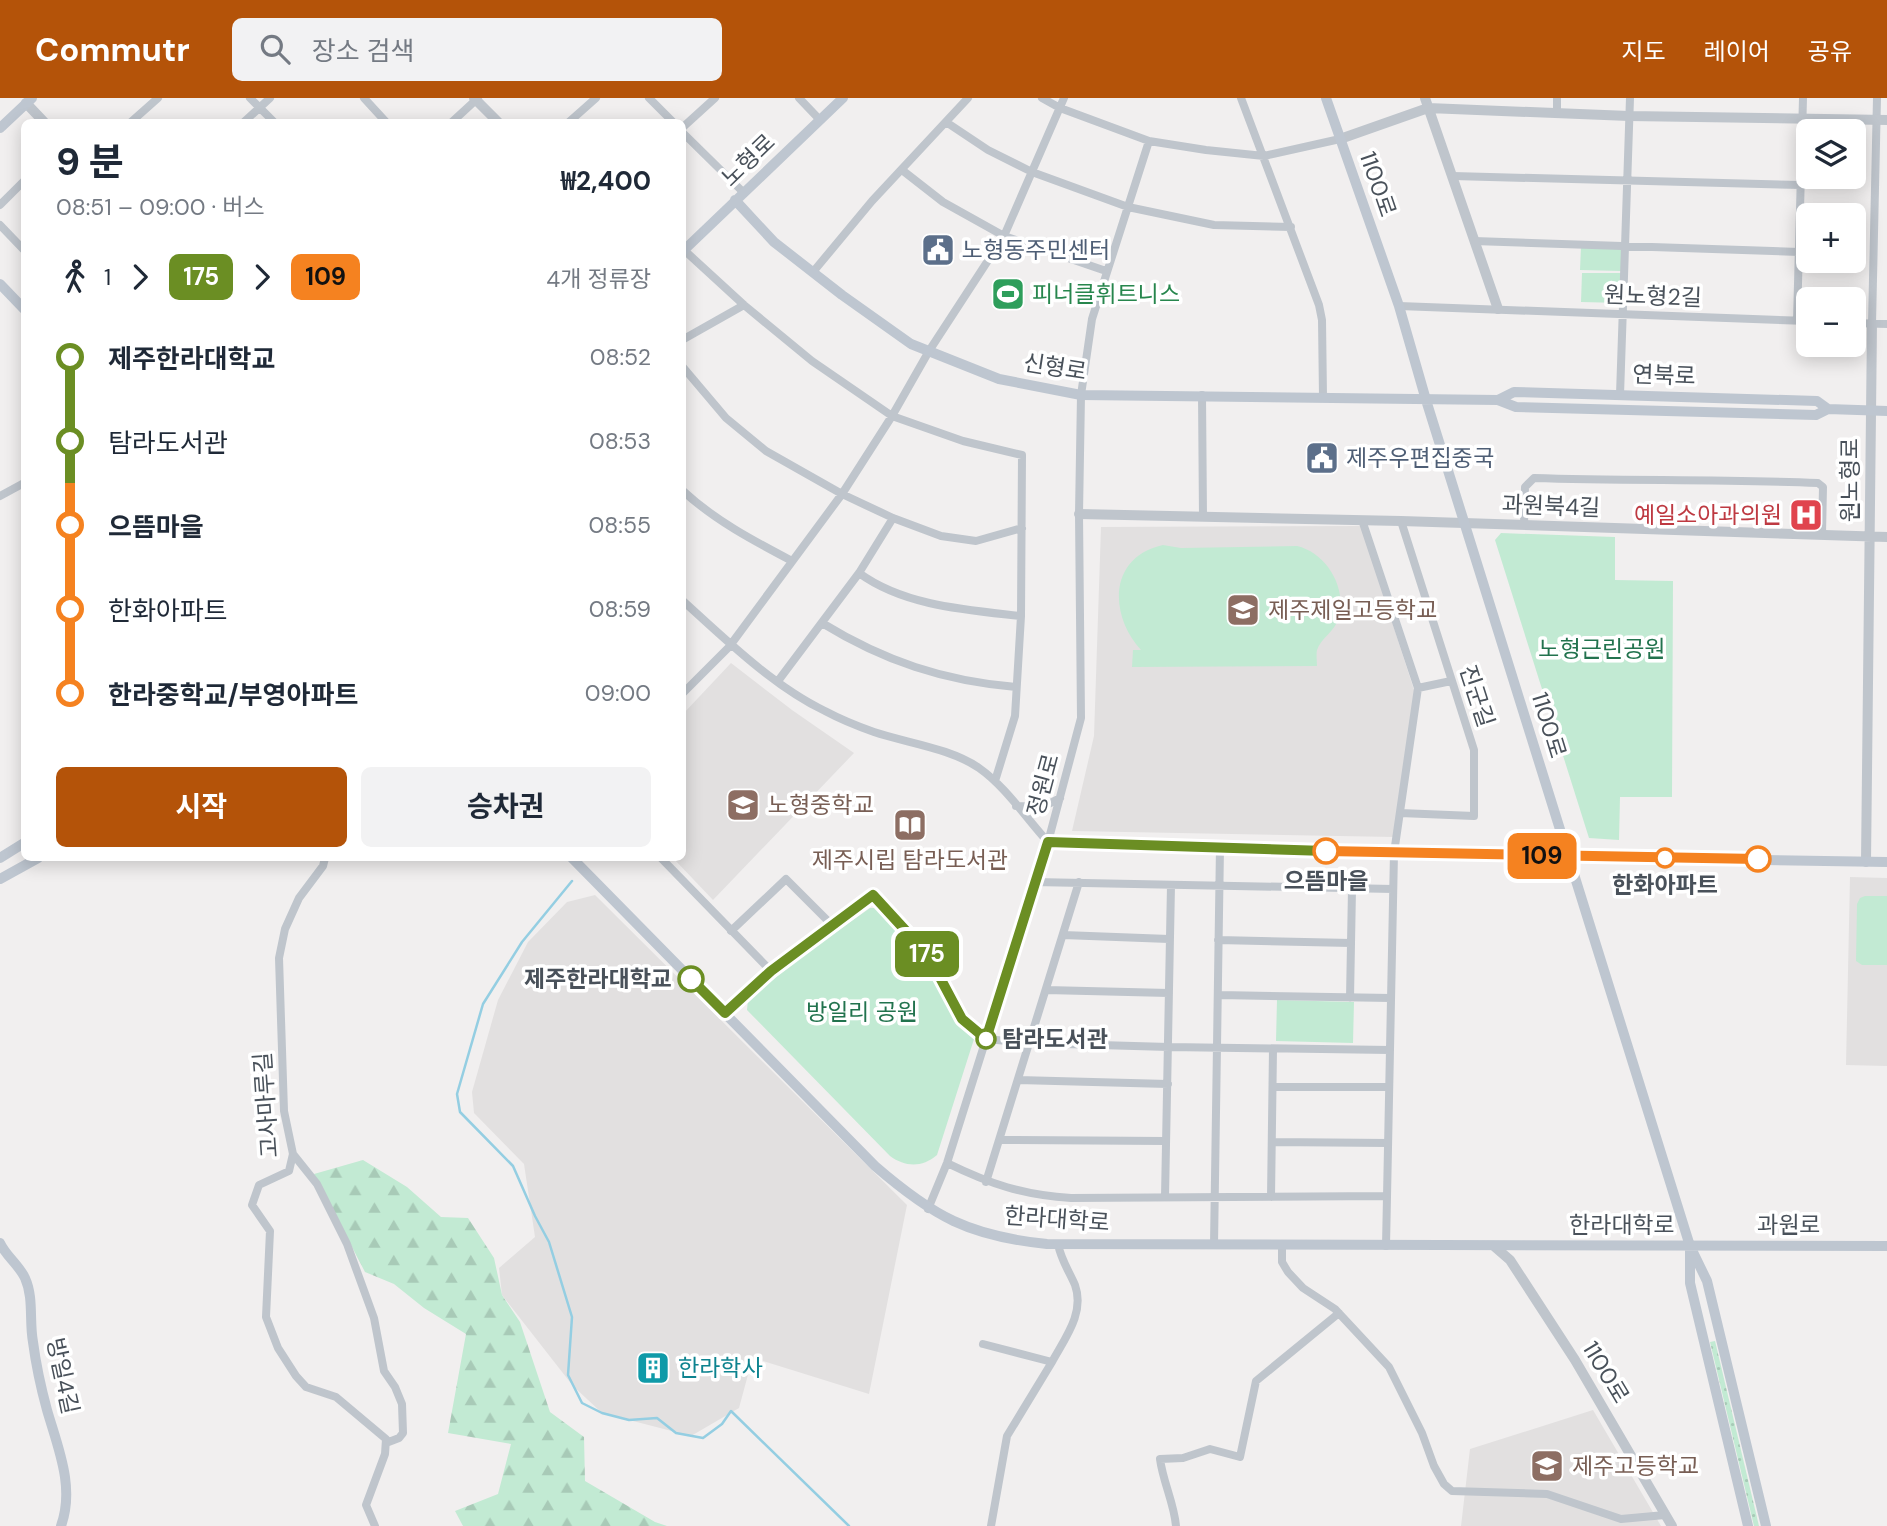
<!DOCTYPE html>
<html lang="ko">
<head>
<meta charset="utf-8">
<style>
	body { margin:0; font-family:"DM Sans","Noto Sans KR",sans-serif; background:#f2f2f3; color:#1f2937; height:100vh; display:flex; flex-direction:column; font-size:26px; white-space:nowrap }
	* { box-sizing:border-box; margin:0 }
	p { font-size:23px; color:#747a83 }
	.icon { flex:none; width:38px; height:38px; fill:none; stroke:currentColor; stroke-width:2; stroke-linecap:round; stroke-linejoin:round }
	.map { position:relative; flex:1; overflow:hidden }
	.details { position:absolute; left:21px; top:21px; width:665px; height:742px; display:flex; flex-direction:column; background:#fff; border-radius:10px; box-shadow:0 4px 18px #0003 }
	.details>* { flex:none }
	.badge { padding:0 14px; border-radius:10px; font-size:24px; line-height:46px }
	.fabs { position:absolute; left:1796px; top:21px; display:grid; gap:14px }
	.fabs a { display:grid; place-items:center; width:70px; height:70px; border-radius:10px; background:#fff; box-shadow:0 4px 18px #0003; font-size:35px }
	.map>.badge { position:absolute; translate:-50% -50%; box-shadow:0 0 0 4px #fff }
	.legs { display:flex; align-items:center; gap:10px; height:77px; padding:0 35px; font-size:23px }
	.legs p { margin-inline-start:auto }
	.overview { display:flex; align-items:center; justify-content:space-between; height:119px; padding:0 35px }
	h1 { font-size:38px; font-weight:700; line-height:52px }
	.button { display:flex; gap:14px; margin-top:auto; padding:14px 35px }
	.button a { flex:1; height:80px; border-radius:10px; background:#b45309; color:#fff; font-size:28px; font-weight:700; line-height:80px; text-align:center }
	.button a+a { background:#f2f2f3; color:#1f2937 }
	ul { padding:0 35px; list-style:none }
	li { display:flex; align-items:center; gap:24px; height:84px; font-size:26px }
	li i { display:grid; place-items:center; width:10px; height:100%; margin:0 9px; background:currentColor }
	li i::after { content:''; width:18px; height:18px; margin:-9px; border:5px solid; border-radius:50%; background:#fff }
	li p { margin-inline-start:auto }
	li:first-child i { background:linear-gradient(#0000 50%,currentColor 0) }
	li:last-child i { background:linear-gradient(currentColor 50%,#0000 0) }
	header { display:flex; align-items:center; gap:42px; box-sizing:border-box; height:98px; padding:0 35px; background:#b45309; color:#fff }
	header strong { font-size:33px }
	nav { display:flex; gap:38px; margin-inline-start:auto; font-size:24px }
	.search { width:490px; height:63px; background:#f2f2f3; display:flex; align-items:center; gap:18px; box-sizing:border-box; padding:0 24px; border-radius:10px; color:#747a83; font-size:26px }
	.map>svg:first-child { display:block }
	.education { fill:#e2e0e0 }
	.grass { fill:url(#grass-dots) }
	.forest { fill:url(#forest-firs) }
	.green { fill:#c2ead3 }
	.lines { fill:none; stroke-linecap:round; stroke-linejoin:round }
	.stream { stroke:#94cee2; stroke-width:2.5 }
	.minor { stroke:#bfc5cc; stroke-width:8 }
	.tertiary { stroke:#bfc5cc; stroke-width:10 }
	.secondary { stroke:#bec6d0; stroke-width:10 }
	.line-1-casing { stroke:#fff; stroke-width:16 }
	.line-2-casing { stroke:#fff; stroke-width:16 }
	.line-1 { stroke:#6b8e23; stroke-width:10 }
	.line-2 { stroke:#f58220; stroke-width:10 }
	.stop-2-dot { fill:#fff; stroke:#f58220; stroke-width:3.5 }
	.stop-1-dot { fill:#fff; stroke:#6b8e23; stroke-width:3.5 }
	.labels { text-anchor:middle; stroke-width:7; stroke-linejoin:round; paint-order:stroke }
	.street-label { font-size:23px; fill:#49515a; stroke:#fff }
	.service-label { font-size:23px; fill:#4e5e75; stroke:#fff; text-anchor:start }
	.leisure-label { font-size:23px; fill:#27864d; stroke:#fff; text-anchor:start }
	.health-label { font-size:23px; fill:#be3a42; stroke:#fff; text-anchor:end }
	.education-label { font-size:23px; fill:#785e54; stroke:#fff; text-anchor:start }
	.park-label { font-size:23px; fill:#22734e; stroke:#fff }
	.stop-label { font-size:23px; font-weight:bold; fill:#49515a; stroke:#fff }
	.culture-label { font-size:23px; fill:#0d838f; stroke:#fff; text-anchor:start }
</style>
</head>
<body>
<header>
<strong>Commutr</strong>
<div class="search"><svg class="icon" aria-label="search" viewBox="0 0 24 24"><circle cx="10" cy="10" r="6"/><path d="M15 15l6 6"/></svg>장소 검색</div>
<nav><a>지도</a><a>레이어</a><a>공유</a></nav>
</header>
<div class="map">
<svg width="1887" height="1428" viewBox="0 0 1887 1428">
	<defs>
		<pattern id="grass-dots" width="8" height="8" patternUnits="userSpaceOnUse" patternTransform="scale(1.75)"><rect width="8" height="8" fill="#c2ead3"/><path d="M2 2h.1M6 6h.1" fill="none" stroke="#a8cab7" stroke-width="1.8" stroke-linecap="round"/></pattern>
		<pattern id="forest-firs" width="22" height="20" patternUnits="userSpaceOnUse" patternTransform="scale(1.75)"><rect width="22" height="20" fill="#c2ead3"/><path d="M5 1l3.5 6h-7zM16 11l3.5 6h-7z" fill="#a8cab7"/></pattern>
	</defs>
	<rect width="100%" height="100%" fill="#f1efef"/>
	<path class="education" d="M1361 428 1415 595 1394 739 1072 733 1094 638 1101 429Z
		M731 565 792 612 854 655 713 802 673 760H682L683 616Z
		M1850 779 1887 780V968L1846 967Z
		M595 797 907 1107 869 1296 763 1263 749 1273 739 1310 691 1338 602 1315 573 1288 502 1197 499 1170 535 1139 524 1066 474 1015 472 994 498 902 528 844 567 804Z
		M1593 1312 1661 1428H1461L1470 1351Z"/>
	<path class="grass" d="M1715 1243 1759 1428H1754L1710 1244Z"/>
	<path class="forest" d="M363 1062 407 1089 441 1119 468 1120 494 1160 502 1197 520 1224 550 1314 584 1339 585 1383 655 1424 667 1428H463L455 1413 498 1396 511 1346 448 1335 466 1236 424 1210 394 1186 365 1174 314 1076Z"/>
	<path class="green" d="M1581 149 1621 150V173L1580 172Z
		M1582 175H1621V205L1581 204Z
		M1501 435 1615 439V482L1673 483 1672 699H1620L1619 742 1589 740 1495 442Z
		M1163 447 1181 450 1297 448C1327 455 1347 490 1339 520 1335 533 1321 540 1317 552 1316 556 1317 564 1317 568L1132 569 1133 552H1141C1109 517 1108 459 1163 447Z
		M1865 798H1887V867H1862L1856 863 1857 806 1860 800Z
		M870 810H881L920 856 961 928 974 941 937 1057C922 1070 905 1069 890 1058L747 912 748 901 805 856Z
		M1277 902 1354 904 1353 945 1276 943Z"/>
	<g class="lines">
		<path class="stream" d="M572 783 522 844 483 906 457 996 460 1014 513 1068 535 1118 549 1144 572 1219 568 1277 582 1305 602 1315 629 1322 657 1320 676 1335 703 1340 722 1326 731 1313 849 1428"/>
		<path class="minor" d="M250 0 274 24
			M364 0 386 24
			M649 0 673 24
			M799 0 820 22
			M1042 0 1060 10 1149 43 1206 52 1264 58 1340 41
			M1241 0 1319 207 1322 222 1323 299
			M1557 15V0
			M131 24 158 0
			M244 24 270 0
			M452 24 478 0
			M569 24 596 0
			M946 24 988 52 1032 74 1128 109 1214 127 1291 129
			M682 30 715 0
			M682 34 743 94
			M902 72 943 104 1004 138 1106 173
			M1453 78 1801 87
			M0 107 24 83
			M0 127 24 152
			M1474 143 1799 154
			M684 152 744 207 812 263 892 318 963 343 1022 357 1021 518 1015 618 995 683
			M813 174 872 103 968 0
			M1399 208 1808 223
			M1797 223 1803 0
			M1853 225 1887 226
			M1872 226 1877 0
			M682 242 744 207
			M682 268 726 320 766 353 842 396 893 420 941 438 976 443 1022 430
			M1202 297 1203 419
			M1620 297 1630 0
			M682 392C714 422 754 443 792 463
			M0 398 24 385
			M1362 422 1418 590 1394 755 1386 1148
			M1524 427 1525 389 1534 380C1628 383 1723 381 1818 385L1823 389 1822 436
			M859 475C904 508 967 512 1021 518
			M682 502C725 541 773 588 825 613 840 621 857 628 874 634 907 645 950 650 979 670 1006 689 1026 720 1048 744
			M822 525C884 563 944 583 1016 589
			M778 583 859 475 893 420
			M1418 590 1451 583
			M682 596 729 549 842 396 892 318 929 253 1004 138 1064 0
			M1016 708 1043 709 1060 700
			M1400 715 1474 718V652L1401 423
			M325 760 323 768 299 800 285 831 279 860 284 1013 293 1056 289 1073 259 1087 252 1107 270 1133 266 1219 278 1250 296 1278 306 1289 336 1299 386 1341 385 1356 366 1407 375 1428
			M661 760 771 873
			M1034 784 1393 791
			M731 833 786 781 832 827
			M1063 837 1169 841
			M1218 842 1351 845
			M1046 892 1169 895
			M1219 897 1391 900
			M1350 900 1352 791
			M725 915 771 873 873 797 928 857 962 921 986 941 1029 945 1169 949 1390 952
			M1018 982 1168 986
			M1273 989H1389
			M1000 1042 1165 1043
			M1272 1044 1388 1045
			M293 1056 317 1086 347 1146 374 1220 384 1273 395 1289 402 1306 403 1335 399 1340 386 1345
			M947 1065C990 1086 1023 1097 1071 1100L1387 1098
			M986 1084 1079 784
			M1165 1099 1171 787
			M1271 1099 1273 951
			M928 1111 947 1065 1048 744 1081 620 1079 416 1081 297 1092 221 1149 43
			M1214 1147 1220 749
			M1282 1148V1164L1288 1174 1303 1190 1335 1211 1389 1269 1422 1335 1434 1368 1444 1386 1452 1393 1547 1396 1621 1421 1665 1417
			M983 1246 1052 1264C1065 1240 1085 1215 1075 1187 1069 1173 1061 1162 1058 1146
			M991 1428 1007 1338 1052 1264
			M1176 1428C1174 1405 1163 1384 1160 1361L1183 1360 1210 1351 1240 1359 1256 1283 1339 1215"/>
		<path class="tertiary" d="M474 0 498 24
			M1425 0 1498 211
			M26 5 44 24
			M1340 41 1428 10 1629 18 1887 22
			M1079 416 1401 423 1887 439
			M1048 744 1568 759
			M1866 764 1872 226
			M1495 1149 1510 1162 1575 1262 1672 1428"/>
		<path class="secondary" d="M1326 0 1399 208 1426 302 1690 1148 1707 1183 1766 1428
			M0 30 32 0
			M735 102 774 144 842 197 911 246 999 281 1081 297 1498 302 1516 309 1816 317 1828 311 1887 313
			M682 154 843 0
			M0 186 24 211
			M1498 302 1514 294 1817 303 1828 311
			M1568 759 1887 764
			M0 760 24 745
			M572 760 875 1068C934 1119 969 1138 1047 1146L1887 1148
			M0 781 38 760
			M0 1145C6 1158 19 1167 25 1180 34 1200 29 1222 33 1244 36 1267 41 1290 47 1312 58 1350 75 1389 61 1428
			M1690 1150V1185L1748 1428"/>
	</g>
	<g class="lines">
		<defs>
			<path id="line-1" d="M691 881 725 915 771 873 873 797 928 857 962 921 986 941 1048 744 1326 753"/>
			<path id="line-2" d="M1326 753 1758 761"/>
		</defs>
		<use href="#line-1" class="line-1-casing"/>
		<use href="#line-2" class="line-2-casing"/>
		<use href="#line-1" class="line-1"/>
		<use href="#line-2" class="line-2"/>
	</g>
	<defs>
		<symbol id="civic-square" viewBox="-11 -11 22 22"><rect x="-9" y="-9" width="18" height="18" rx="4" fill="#5c6f8a" stroke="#fff"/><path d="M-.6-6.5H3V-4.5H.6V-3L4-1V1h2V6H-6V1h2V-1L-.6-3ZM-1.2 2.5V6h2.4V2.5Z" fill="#fff"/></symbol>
		<symbol id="stadium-square" viewBox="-11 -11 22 22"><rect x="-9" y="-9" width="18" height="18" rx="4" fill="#2e9e5b" stroke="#fff"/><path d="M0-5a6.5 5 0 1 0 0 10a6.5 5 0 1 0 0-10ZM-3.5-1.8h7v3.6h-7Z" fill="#fff"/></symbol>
		<symbol id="hospital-square" viewBox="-11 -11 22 22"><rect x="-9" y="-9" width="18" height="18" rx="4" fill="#e0444e" stroke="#fff"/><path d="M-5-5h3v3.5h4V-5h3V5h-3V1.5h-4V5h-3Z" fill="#fff"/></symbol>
		<symbol id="school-square" viewBox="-11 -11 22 22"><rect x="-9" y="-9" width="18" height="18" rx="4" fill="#8d6e63" stroke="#fff"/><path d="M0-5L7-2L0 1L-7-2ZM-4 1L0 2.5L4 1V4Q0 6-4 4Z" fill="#fff"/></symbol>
		<symbol id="library-square" viewBox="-11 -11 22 22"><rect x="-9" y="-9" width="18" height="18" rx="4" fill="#8d6e63" stroke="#fff"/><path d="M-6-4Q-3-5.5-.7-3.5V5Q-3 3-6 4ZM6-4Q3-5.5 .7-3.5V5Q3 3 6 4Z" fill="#fff"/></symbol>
		<symbol id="building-square" viewBox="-11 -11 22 22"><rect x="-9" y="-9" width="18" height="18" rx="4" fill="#0f9aa8" stroke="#fff"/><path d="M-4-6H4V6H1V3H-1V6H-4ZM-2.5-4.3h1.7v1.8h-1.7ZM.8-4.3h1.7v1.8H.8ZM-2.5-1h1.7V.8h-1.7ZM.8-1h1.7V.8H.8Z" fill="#fff"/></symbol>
	</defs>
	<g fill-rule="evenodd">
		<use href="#civic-square" x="919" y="133" width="38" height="38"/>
		<use href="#stadium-square" x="989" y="177" width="38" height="38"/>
		<use href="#civic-square" x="1303" y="341" width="38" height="38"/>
		<use href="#hospital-square" x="1787" y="398" width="38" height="38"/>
		<use href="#school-square" x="1224" y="493" width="38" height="38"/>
		<use href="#school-square" x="724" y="688" width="38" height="38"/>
		<use href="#library-square" x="891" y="708" width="38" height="38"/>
		<use href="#building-square" x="634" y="1251" width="38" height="38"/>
		<use href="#school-square" x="1528" y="1349" width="38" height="38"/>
	</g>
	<g class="stop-2-dot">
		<circle cx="1326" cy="753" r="12"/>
		<circle cx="1665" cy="760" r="9"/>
		<circle cx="1758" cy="761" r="12"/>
	</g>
	<g class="stop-1-dot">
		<circle cx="691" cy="881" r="12"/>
		<circle cx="986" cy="941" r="9"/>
	</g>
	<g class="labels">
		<g class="street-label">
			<text transform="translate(748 62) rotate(-44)" y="8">노형로</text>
			<text transform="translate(1378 86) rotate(71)" y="8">1100로</text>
			<text transform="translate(1653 198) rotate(2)" y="8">원노형2길</text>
			<text transform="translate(1055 269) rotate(9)" y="8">신형로</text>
			<text transform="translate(1664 277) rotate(2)" y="8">연북로</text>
			<text transform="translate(1850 382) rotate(-90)" y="8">원노형로</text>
			<text transform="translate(1551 408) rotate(2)" y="8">과원북4길</text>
			<text transform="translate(1477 598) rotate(72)" y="8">진군길</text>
			<text transform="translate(1549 627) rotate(73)" y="8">1100로</text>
			<text transform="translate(1043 687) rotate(-75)" y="8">정원로</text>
			<text transform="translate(266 1007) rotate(-94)" y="8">고사마루길</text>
			<text transform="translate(1057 1121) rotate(4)" y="8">한라대학로</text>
			<text x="1622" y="1135">한라대학로</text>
			<text x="1789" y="1135">과원로</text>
			<text transform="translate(1606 1274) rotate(59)" y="8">1100로</text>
			<text transform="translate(63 1278) rotate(78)" y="8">방일4길</text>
		</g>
		<g class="service-label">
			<text x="962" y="160">노형동주민센터</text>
			<text x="1346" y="368">제주우편집중국</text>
		</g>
		<g class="leisure-label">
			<text x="1032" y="204">피너클휘트니스</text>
		</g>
		<g class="health-label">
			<text x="1782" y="425">예일소아과의원</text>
		</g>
		<g class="education-label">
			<text x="1268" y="520">제주제일고등학교</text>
			<text x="768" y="715">노형중학교</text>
			<text x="910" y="770" text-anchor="middle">제주시립 탐라도서관</text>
			<text x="1572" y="1376">제주고등학교</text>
		</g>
		<g class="park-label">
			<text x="1602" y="559">노형근린공원</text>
			<text x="862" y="922">방일리 공원</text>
		</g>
		<g class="stop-label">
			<text x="1326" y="791">으뜸마을</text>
			<text x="1665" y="795">한화아파트</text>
			<text x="672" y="889" text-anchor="end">제주한라대학교</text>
			<text x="1002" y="949" text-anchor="start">탐라도서관</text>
		</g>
		<g class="culture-label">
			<text x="678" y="1278">한라학사</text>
		</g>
	</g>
</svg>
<div class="fabs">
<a><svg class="icon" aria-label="layers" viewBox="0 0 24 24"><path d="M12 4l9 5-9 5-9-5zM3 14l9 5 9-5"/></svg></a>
<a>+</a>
<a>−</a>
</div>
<b class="badge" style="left:927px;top:856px;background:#6b8e23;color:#fff">175</b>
<b class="badge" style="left:1542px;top:758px;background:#f58220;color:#111">109</b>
<section class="details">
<div class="overview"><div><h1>9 분</h1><p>08:51 – 09:00 · 버스</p></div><b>₩2,400</b></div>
<div class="legs"><svg class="icon" aria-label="walk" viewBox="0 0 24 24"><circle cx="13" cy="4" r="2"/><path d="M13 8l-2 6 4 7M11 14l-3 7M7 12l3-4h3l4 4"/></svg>1<svg class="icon" aria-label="forward" viewBox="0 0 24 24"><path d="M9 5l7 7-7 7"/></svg><b class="badge" style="background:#6b8e23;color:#fff">175</b><svg class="icon" aria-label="forward" viewBox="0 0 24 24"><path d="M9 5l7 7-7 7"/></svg><b class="badge" style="background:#f58220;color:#111">109</b><p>4개 정류장</p></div>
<ul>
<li><i style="color:#6b8e23"></i><b>제주한라대학교</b><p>08:52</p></li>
<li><i style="color:#6b8e23"></i><span>탐라도서관</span><p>08:53</p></li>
<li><i style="color:#f58220"></i><b>으뜸마을</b><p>08:55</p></li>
<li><i style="color:#f58220"></i><span>한화아파트</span><p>08:59</p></li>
<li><i style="color:#f58220"></i><b>한라중학교/부영아파트</b><p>09:00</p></li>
</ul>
<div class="button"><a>시작</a><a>승차권</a></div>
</section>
</div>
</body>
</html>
